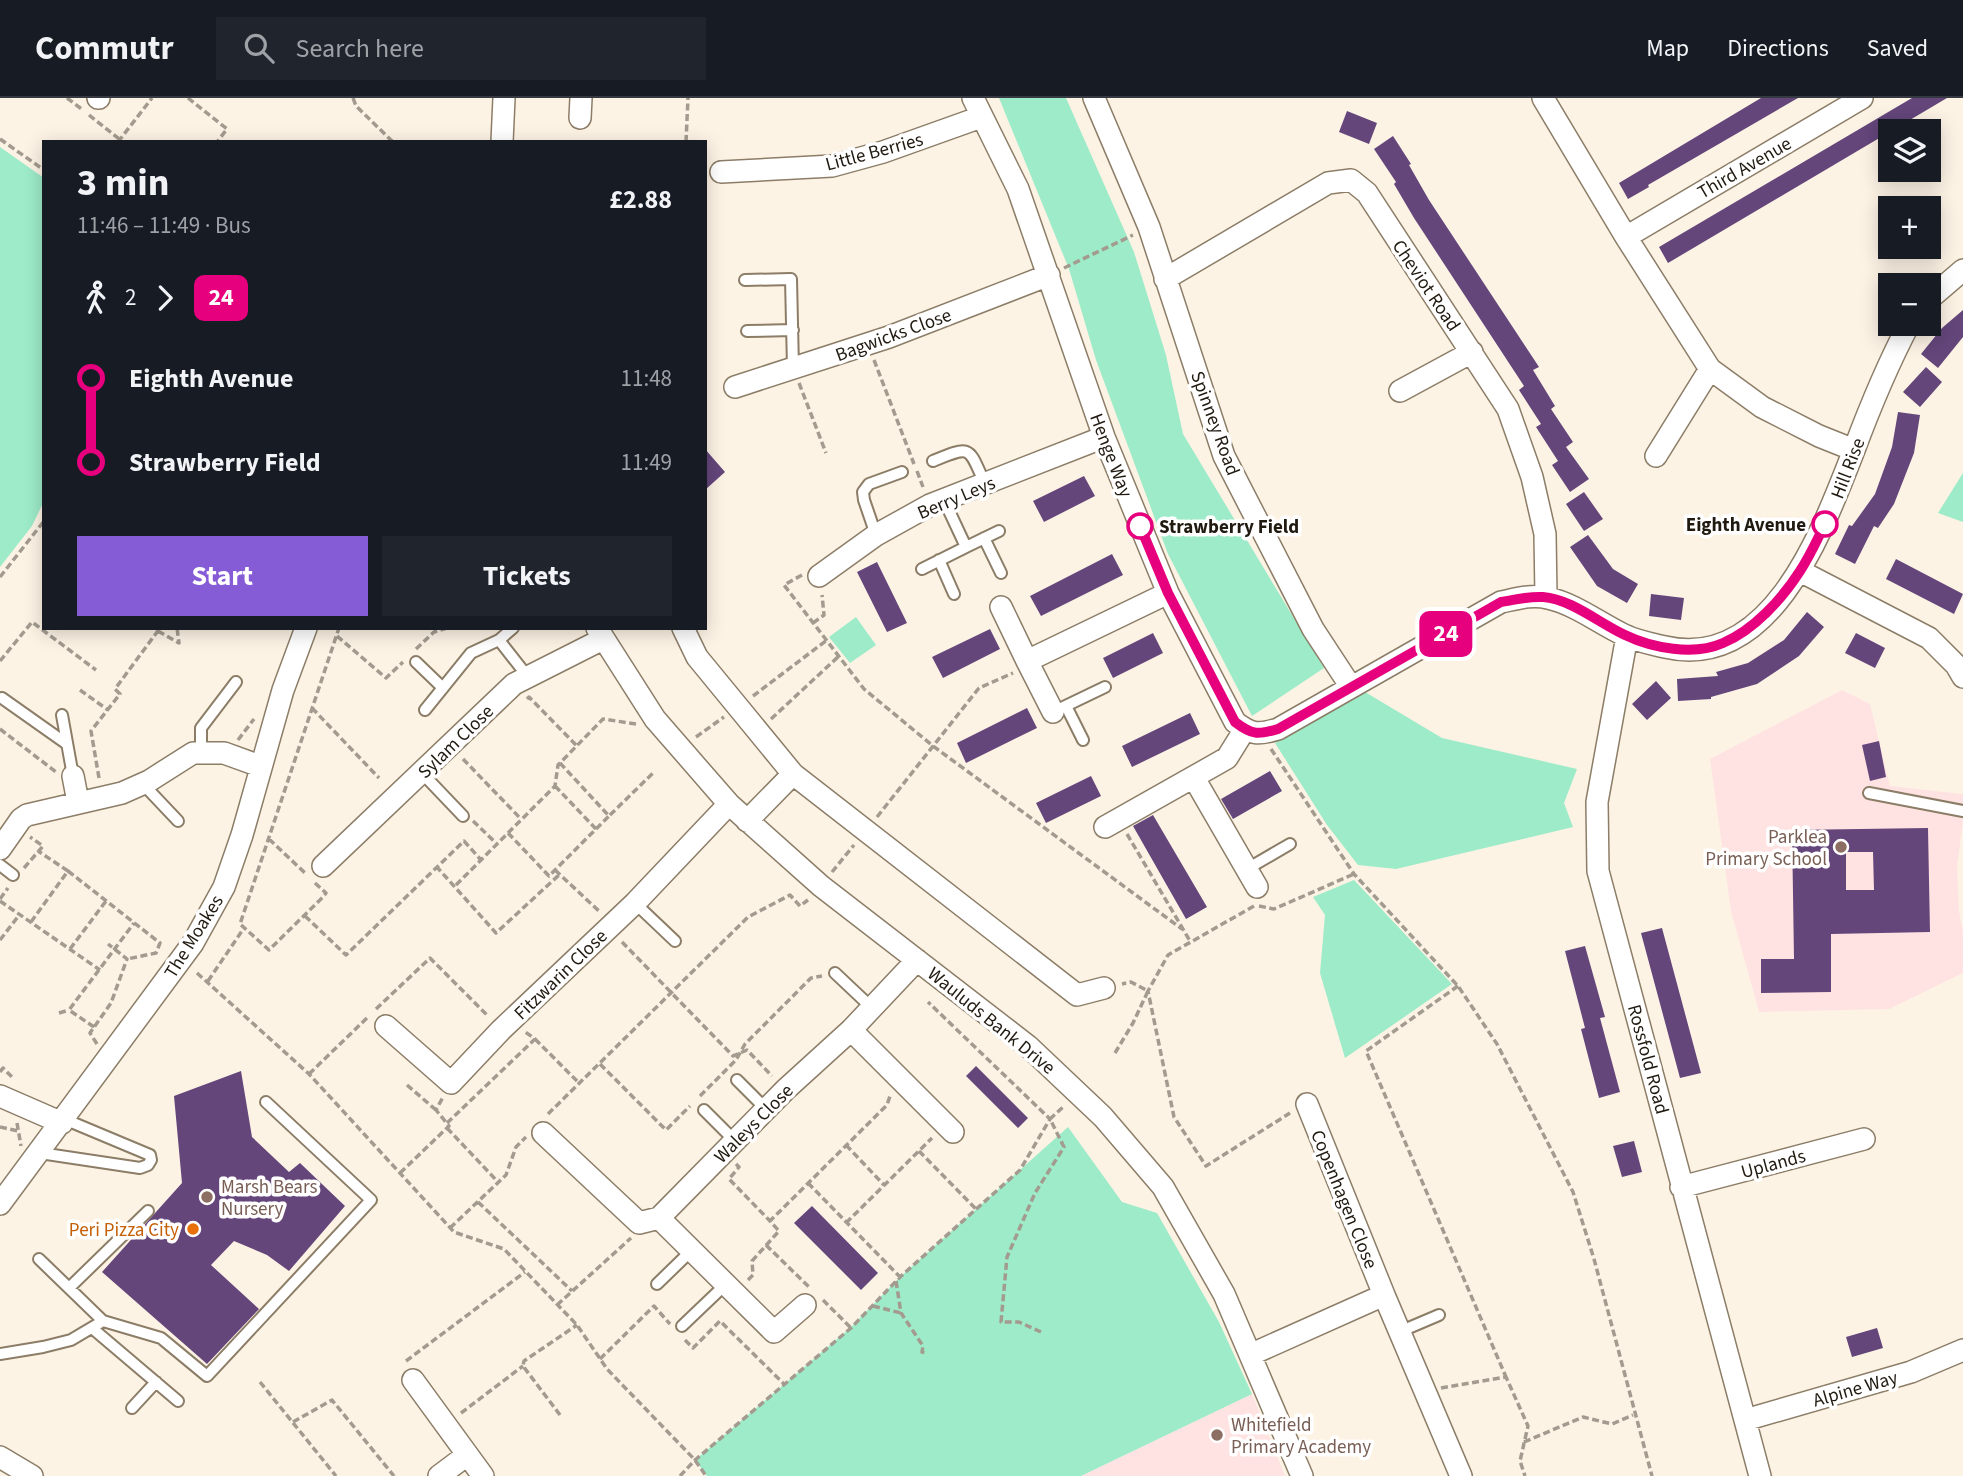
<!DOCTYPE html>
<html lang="en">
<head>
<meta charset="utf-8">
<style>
	body { margin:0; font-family:"Source Sans 3",sans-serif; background:#20242c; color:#f1f3f6; height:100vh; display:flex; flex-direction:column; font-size:26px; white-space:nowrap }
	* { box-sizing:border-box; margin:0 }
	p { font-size:23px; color:#9ea1a6 }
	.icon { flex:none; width:38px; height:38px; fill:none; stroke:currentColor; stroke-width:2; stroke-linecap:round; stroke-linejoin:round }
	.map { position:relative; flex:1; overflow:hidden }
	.drawer { position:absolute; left:42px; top:42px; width:665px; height:490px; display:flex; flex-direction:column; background:#171b24; border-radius:0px; box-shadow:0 4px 18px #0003 }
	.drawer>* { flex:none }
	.badge { padding:0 14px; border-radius:10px; font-size:24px; line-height:46px }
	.fabs { position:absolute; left:1878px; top:21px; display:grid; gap:14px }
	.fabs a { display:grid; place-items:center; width:63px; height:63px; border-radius:0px; background:#171b24; box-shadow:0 4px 18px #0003; font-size:35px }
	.map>.badge { position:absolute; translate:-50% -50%; box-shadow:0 0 0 4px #fff }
	.legs { display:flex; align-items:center; gap:10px; height:77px; padding:0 35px; font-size:23px }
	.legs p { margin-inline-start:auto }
	.overview { display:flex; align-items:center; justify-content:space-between; height:119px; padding:0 35px }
	h1 { font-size:38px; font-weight:700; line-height:52px }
	.action { display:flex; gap:14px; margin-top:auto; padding:14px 35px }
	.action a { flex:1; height:80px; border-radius:0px; background:#855cd5; color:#fff; font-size:28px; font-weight:700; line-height:80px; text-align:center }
	.action a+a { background:#20242c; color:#f1f3f6 }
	ul { padding:0 35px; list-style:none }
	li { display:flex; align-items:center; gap:24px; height:84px; font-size:26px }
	li i { display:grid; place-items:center; width:10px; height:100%; margin:0 9px; background:currentColor }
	li i::after { content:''; width:18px; height:18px; margin:-9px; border:5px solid; border-radius:50%; background:#171b24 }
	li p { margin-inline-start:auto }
	li:first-child i { background:linear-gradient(#0000 50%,currentColor 0) }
	li:last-child i { background:linear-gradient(currentColor 50%,#0000 0) }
	header { display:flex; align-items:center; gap:42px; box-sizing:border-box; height:98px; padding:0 35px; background:#171b24; border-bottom:2px solid #363941 }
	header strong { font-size:33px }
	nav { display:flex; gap:38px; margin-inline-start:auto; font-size:24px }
	.search { width:490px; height:63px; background:#20242c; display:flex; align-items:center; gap:18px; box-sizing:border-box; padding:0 24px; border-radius:0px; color:#9ea1a6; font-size:26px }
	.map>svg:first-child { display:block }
	.education { fill:#ffe3e2 }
	.green { fill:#9debc8 }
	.building { fill:#64467b; fill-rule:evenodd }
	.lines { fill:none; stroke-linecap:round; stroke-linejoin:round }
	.lane-casing { stroke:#8c7d67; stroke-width:14 }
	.street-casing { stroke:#8c7d67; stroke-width:24 }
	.path { stroke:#a39b8f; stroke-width:3.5; stroke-dasharray:7 3.5; stroke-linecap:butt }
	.lane { stroke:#fff; stroke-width:10 }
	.street { stroke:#fff; stroke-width:21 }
	.line-1-casing { stroke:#fff; stroke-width:16 }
	.line-1 { stroke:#e6007e; stroke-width:10 }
	.stop-1-dot { fill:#fff; stroke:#e6007e; stroke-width:3.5 }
	.education-dot { fill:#8d6e63; stroke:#fff; stroke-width:2.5 }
	.food-dot { fill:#e8710a; stroke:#fff; stroke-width:2.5 }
	.labels { text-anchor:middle; stroke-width:7; stroke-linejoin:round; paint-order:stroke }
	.street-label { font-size:19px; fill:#201a11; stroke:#fff }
	.stop-label { font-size:19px; font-weight:bold; fill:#201a11; stroke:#fff; text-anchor:end }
	.education-label { font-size:19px; fill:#785e54; stroke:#fff; text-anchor:start }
	.food-label { font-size:19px; fill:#c56008; stroke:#fff; text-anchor:end }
</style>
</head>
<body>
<header>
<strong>Commutr</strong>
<div class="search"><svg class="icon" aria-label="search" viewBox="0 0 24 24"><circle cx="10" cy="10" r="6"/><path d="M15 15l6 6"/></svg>Search here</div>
<nav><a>Map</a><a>Directions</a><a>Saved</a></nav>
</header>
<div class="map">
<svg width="1963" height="1378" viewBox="0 0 1963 1378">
	<rect width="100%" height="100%" fill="#fdf3e5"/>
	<path class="education" d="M1842 592 1870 606 1890 688 1963 696V724L1957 768 1959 813 1963 834V875L1889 911 1759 914 1731 813 1710 661Z
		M1252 1296 1285 1378H1081Z"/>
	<path class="green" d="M999 0H1066L1134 154 1166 257 1183 336 1324 570 1252 618 1168 456 1096 262 1069 171Z
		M0 49 44 80V403L32 428 0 469Z
		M1963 375V424L1938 415Z
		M856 519 876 547 850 565 829 539Z
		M1360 591 1442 640 1577 671 1564 705 1573 729 1396 771 1358 767 1327 727 1275 645Z
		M1354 782 1452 886 1345 960 1320 875 1325 817 1313 799Z
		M1068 1029 1122 1104 1157 1115 1219 1224 1252 1296 1081 1378H707L695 1362 850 1230 900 1179Z"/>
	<path class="building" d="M1761 0H1798L1648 87 1649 89 1628 101 1619 85Z
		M1912 0H1947L1668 165 1659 149Z
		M1347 13 1377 25 1369 46 1339 34Z
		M1393 38 1411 66 1409 67 1429 102 1539 269 1533 272 1555 308 1551 311 1573 344 1566 349 1589 381 1570 394 1552 367 1558 363 1536 329 1541 326 1519 292 1524 288 1414 120 1394 86 1396 84 1374 51Z
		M1963 212V239L1938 270 1921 256 1942 230Z
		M1926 269 1942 284 1920 309 1903 294Z
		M1898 314 1920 317 1914 355 1894 406 1878 430 1874 428 1855 466 1835 456 1849 427 1852 428 1875 396 1892 349Z
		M705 351 725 374 705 392Z
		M1084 378 1095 398 1044 424 1033 403Z
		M1584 394 1603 421 1584 433 1566 406Z
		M1588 437 1613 471 1638 486 1627 505 1597 488 1570 449Z
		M1112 456 1123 477 1041 518 1030 498Z
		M1896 461 1963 496 1954 516 1886 481Z
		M877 464 907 525 887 534 857 474Z
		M1651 496 1684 500 1681 522 1649 518Z
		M1807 514 1824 529 1799 558 1757 586 1711 599V601L1678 603 1677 581 1718 578 1716 574 1748 565 1784 542Z
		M990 531 1000 551 943 580 932 559Z
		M1153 535 1163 555 1113 580 1103 560Z
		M1856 535 1885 550 1875 570 1845 555Z
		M1656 583 1671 600 1647 622 1632 606Z
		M1027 610 1037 630 966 665 957 645Z
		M1190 615 1200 636 1132 669 1122 648Z
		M1879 643 1886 679 1870 683 1862 647Z
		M1270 673 1282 693 1233 721 1221 701Z
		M1091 678 1101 698 1046 725 1036 705Z
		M1153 717 1207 809 1186 821 1133 728Z
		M1928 730 1930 834 1831 836V894L1761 895V861H1794L1792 732ZM1846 754H1873L1874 792H1846Z
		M1662 830 1701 975 1680 980 1641 835Z
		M1585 848 1605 919 1600 920 1620 994 1599 1000 1581 931 1585 930 1565 853Z
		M976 968 1028 1020 1018 1030 966 978Z
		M241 973 252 1039 289 1074 300 1065 345 1108 289 1173 267 1157 234 1143 211 1167 259 1211 207 1266 102 1174 182 1085 174 998Z
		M1634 1043 1642 1074 1622 1079 1613 1048Z
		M812 1108 878 1175 861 1192 794 1125Z
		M1877 1230 1883 1250 1852 1259 1846 1239Z"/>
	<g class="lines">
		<defs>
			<path id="lane" d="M745 182 791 181 793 270
				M747 233 793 232
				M933 363C972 347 968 348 985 386
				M944 402 966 449 999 433
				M876 437 864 402 863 394 869 386 902 374
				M984 440 1001 475
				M939 462 954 496
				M922 471 966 449
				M499 542 528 579
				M416 564 443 590
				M2 600 67 646
				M1066 608 1083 642
				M425 612 471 555 499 542 513 530
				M1053 614 1105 589
				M62 617 73 678
				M201 655V630L236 584
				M421 674 463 718
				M143 686 178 723
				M1869 695 1963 713
				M0 767 13 777
				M1247 771 1290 746
				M635 805 675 843
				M835 875 871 909
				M737 982 766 1011
				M704 1012 735 1043
				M40 1055 140 1070 148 1067 151 1062 150 1057 64 1021
				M657 1186 692 1152
				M69 1190 148 1113
				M103 1223 161 1240 207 1278 371 1102 266 1004
				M682 1228 726 1186
				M92 1230 178 1303
				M1399 1234 1439 1217
				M0 1256 43 1249 71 1242 103 1223 39 1161
				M132 1310 156 1284"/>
			<path id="street" d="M98 0H99
				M973 0 1018 91 1104 339 1168 495 1235 624C1252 637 1258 637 1278 631L1501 504C1516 501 1532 496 1548 500 1575 506 1599 525 1624 537 1636 543 1652 546 1665 549 1773 574 1824 428 1854 352 1870 309 1888 266 1909 226
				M1094 0 1149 129 1224 358 1313 531 1351 589
				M1543 0 1626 139 1710 271 1762 309 1819 338 1854 352
				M580 20 581 0
				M502 44 504 0
				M721 74 832 68 883 54 981 19
				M1626 139 1862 0
				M1165 181 1328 85 1351 82 1367 95 1508 311 1532 379 1545 436 1546 499
				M1928 202 1963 172
				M735 289 889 239 1049 177
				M1400 293 1472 254
				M1656 358 1710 271
				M1800 473 1929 540 1956 567 1963 579
				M819 478 876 437 930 407 1104 339
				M1001 509 1027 563
				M597 530 655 621 729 706 821 788 1028 948 1103 1019 1163 1089 1224 1196 1302 1378
				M683 530 697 559 793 676 1077 897 1104 890
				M1627 538 1597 704 1598 773 1760 1378
				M1053 614 1027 563 1168 495
				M73 678 78 704
				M1194 680 1257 789
				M747 723 793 676
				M1105 729 1227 660 1245 631
				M0 751 21 721 27 717 122 695 149 683 193 655H224L260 668
				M323 768 514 586 603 541
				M386 928 451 985 501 932 635 805 729 706
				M851 932 953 1034
				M0 998 62 1025
				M1307 1006 1384 1197
				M543 1035 639 1125 659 1120 785 992 851 932 917 862
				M1681 1089 1864 1041
				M0 1106 193 845 224 789 242 737 283 592 306 530
				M659 1120 774 1234 805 1207
				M1252 1256 1384 1197 1461 1378
				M413 1282 483 1378
				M1745 1322 1911 1274 1963 1252
				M0 1359 32 1378
				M439 1378 467 1357"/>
		</defs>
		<use href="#lane" class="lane-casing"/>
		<use href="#street" class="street-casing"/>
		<path class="path" d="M67 0 83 12
			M188 0 227 31 217 44
			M353 0 356 8 393 44
			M89 17 123 44
			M0 41 44 72
			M118 44 152 0
			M686 44 688 0
			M1064 170 1133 137
			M874 262 914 366
			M799 285 826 355
			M917 373 923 389
			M802 477 784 487 864 591 933 648 1182 831
			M0 479 44 423
			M813 525 824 517 822 497
			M158 533 179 545 177 530
			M337 538 386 580 403 564
			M416 551 434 534 447 530
			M0 563 32 524 96 572
			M80 592 108 612
			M753 598 827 542
			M527 601 529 599 577 648
			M312 610 379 680
			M771 621 839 558
			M0 631 56 674
			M696 639 724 619
			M238 642 254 621
			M1271 651 1354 776 1458 888 1497 946 1573 1094 1594 1161 1652 1378
			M463 661 521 721
			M560 665 609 718 653 675
			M99 680 91 633 120 596 115 591 160 530
			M555 688 596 731
			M877 719 979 590 1013 575
			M473 723 497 746
			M508 735 549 778 609 718
			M1127 736 1190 843
			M269 741 305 775
			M436 768 496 835 560 776
			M24 770 43 748 30 739
			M555 772 600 814
			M68 773 160 845 156 855 127 861
			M832 774 854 747
			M315 785 326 795 323 799 269 852 240 826 339 530
			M456 787 555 688 558 667 603 621 636 626
			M0 801 8 790
			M0 803 100 872
			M1254 808 1168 857 1148 893 1174 1019 1206 1068 1290 1015
			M1259 808 1274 811 1354 776
			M305 818 346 857 464 743 481 762
			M31 824 68 773 38 753
			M0 842 20 816
			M622 844 733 958 747 952 772 978
			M70 851 106 803
			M197 875 309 976 454 1134 504 1151 577 1227 607 1271 695 1362 706 1378
			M208 883 244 830
			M1458 888 1366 953 1506 1279
			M376 911 430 860 488 918
			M59 915 69 912
			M94 929 69 912 134 825
			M535 941 579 985
			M97 946 90 935 111 905 127 861 108 846
			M1115 955 1133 925 1148 893 1131 884 1122 886
			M600 966 666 1032 690 1008
			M0 974 3 970 12 979
			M309 976 368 919
			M407 987 436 1012
			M700 998 736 962 745 946 811 880 822 878
			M548 1016 748 819 790 797 800 808 808 802
			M17 1025 21 1048
			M447 1025 535 941 524 933
			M0 1029 18 1033
			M447 1030 498 1084
			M846 1047 884 1087
			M919 1053 976 1111
			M736 1066 739 1069 729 1081 770 1123
			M400 1075 449 1028 436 1012 443 999
			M808 1085 900 1179
			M478 1104 572 1193
			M846 1125 932 1040
			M450 1130 506 1077 516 1049 526 1039
			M766 1147 810 1190
			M748 1182 753 1177 752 1163 779 1133 770 1123 887 1007 890 998
			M896 1183 901 1215 923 1248 922 1254 926 1255
			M823 1202 851 1230
			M557 1207 631 1140
			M873 1208 901 1215
			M1041 1234 1019 1224H1001L1007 1159 1035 1095 1064 1049 1050 1021 1063 1009
			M685 1242 693 1250 720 1223 784 1286
			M600 1261 654 1208 670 1226
			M406 1263 525 1174
			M260 1284 336 1378
			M1441 1290 1506 1279 1528 1328 1520 1363 1525 1378
			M461 1315 523 1268
			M560 1317 523 1268 524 1263 577 1227
			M293 1324 332 1302 394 1378
			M1524 1344 1583 1319 1612 1326 1633 1317
			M680 1378 695 1362 851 1230 900 1179 1020 1072 1050 1021 928 904"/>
		<use href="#lane" class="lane"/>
		<use href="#street" class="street"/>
	</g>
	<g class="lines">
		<defs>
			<path id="line-1" d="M1140 428 1168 495 1235 624C1252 637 1258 637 1278 631L1501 504C1515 502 1528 498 1543 499 1571 501 1599 525 1625 537 1652 550 1694 558 1723 545 1754 532 1782 501 1800 473 1810 458 1817 442 1825 426"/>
		</defs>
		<use href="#line-1" class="line-1-casing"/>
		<use href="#line-1" class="line-1"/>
	</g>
	<g class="stop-1-dot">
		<circle cx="1825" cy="426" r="12"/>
		<circle cx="1140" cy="428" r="12"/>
	</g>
	<g class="education-dot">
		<circle cx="1841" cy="749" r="7"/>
		<circle cx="207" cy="1099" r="7"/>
		<circle cx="1217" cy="1337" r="7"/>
	</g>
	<circle class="food-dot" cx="193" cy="1131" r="7"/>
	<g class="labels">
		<g class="street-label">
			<text transform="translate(874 53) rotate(-15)" y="7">Little Berries</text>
			<text transform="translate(1744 69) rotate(-30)" y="7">Third Avenue</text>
			<text transform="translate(1427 187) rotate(56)" y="7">Cheviot Road</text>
			<text transform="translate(893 236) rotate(-20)" y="7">Bagwicks Close</text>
			<text transform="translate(1216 325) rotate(70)" y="7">Spinney Road</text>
			<text transform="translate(1112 357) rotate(69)" y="7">Henge Way</text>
			<text transform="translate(1847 370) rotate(-69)" y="7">Hill Rise</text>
			<text transform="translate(956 399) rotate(-23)" y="7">Berry Leys</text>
			<text transform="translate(455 643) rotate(-44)" y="7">Sylam Close</text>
			<text transform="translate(193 838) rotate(-58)" y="7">The Moakes</text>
			<text transform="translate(560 876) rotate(-44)" y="7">Fitzwarin Close</text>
			<text transform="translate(992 922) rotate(39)" y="7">Wauluds Bank Drive</text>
			<text transform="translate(1649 961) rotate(75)" y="7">Rossfold Road</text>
			<text transform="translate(753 1025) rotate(-45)" y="7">Waleys Close</text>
			<text transform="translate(1773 1065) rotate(-15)" y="7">Uplands</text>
			<text transform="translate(1345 1101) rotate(68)" y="7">Copenhagen Close</text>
			<text transform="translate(1855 1290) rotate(-16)" y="7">Alpine Way</text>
		</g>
		<g class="stop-label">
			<text x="1806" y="433">Eighth Avenue</text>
			<text x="1159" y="435" text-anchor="start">Strawberry Field</text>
		</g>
		<g class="education-label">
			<text x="1827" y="745" text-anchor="end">Parklea<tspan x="1827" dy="22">Primary School</tspan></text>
			<text x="221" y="1095">Marsh Bears<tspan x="221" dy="22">Nursery</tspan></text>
			<text x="1231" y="1333">Whitefield<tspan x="1231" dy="22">Primary Academy</tspan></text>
		</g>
		<g class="food-label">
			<text x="179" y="1138">Peri Pizza City</text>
		</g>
	</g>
</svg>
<div class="fabs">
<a><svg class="icon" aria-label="layers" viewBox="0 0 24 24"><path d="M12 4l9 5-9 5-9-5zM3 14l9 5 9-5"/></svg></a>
<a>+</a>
<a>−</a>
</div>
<b class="badge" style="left:1446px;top:536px;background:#e6007e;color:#fff">24</b>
<section class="drawer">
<div class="overview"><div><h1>3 min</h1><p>11:46 – 11:49 · Bus</p></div><b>£2.88</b></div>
<div class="legs"><svg class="icon" aria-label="walk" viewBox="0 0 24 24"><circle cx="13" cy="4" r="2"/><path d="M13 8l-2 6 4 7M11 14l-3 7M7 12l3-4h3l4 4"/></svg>2<svg class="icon" aria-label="forward" viewBox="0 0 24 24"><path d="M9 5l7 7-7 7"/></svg><b class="badge" style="background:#e6007e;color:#fff">24</b></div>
<ul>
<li><i style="color:#e6007e"></i><b>Eighth Avenue</b><p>11:48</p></li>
<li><i style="color:#e6007e"></i><b>Strawberry Field</b><p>11:49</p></li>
</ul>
<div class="action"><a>Start</a><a>Tickets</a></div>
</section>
</div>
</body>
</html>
